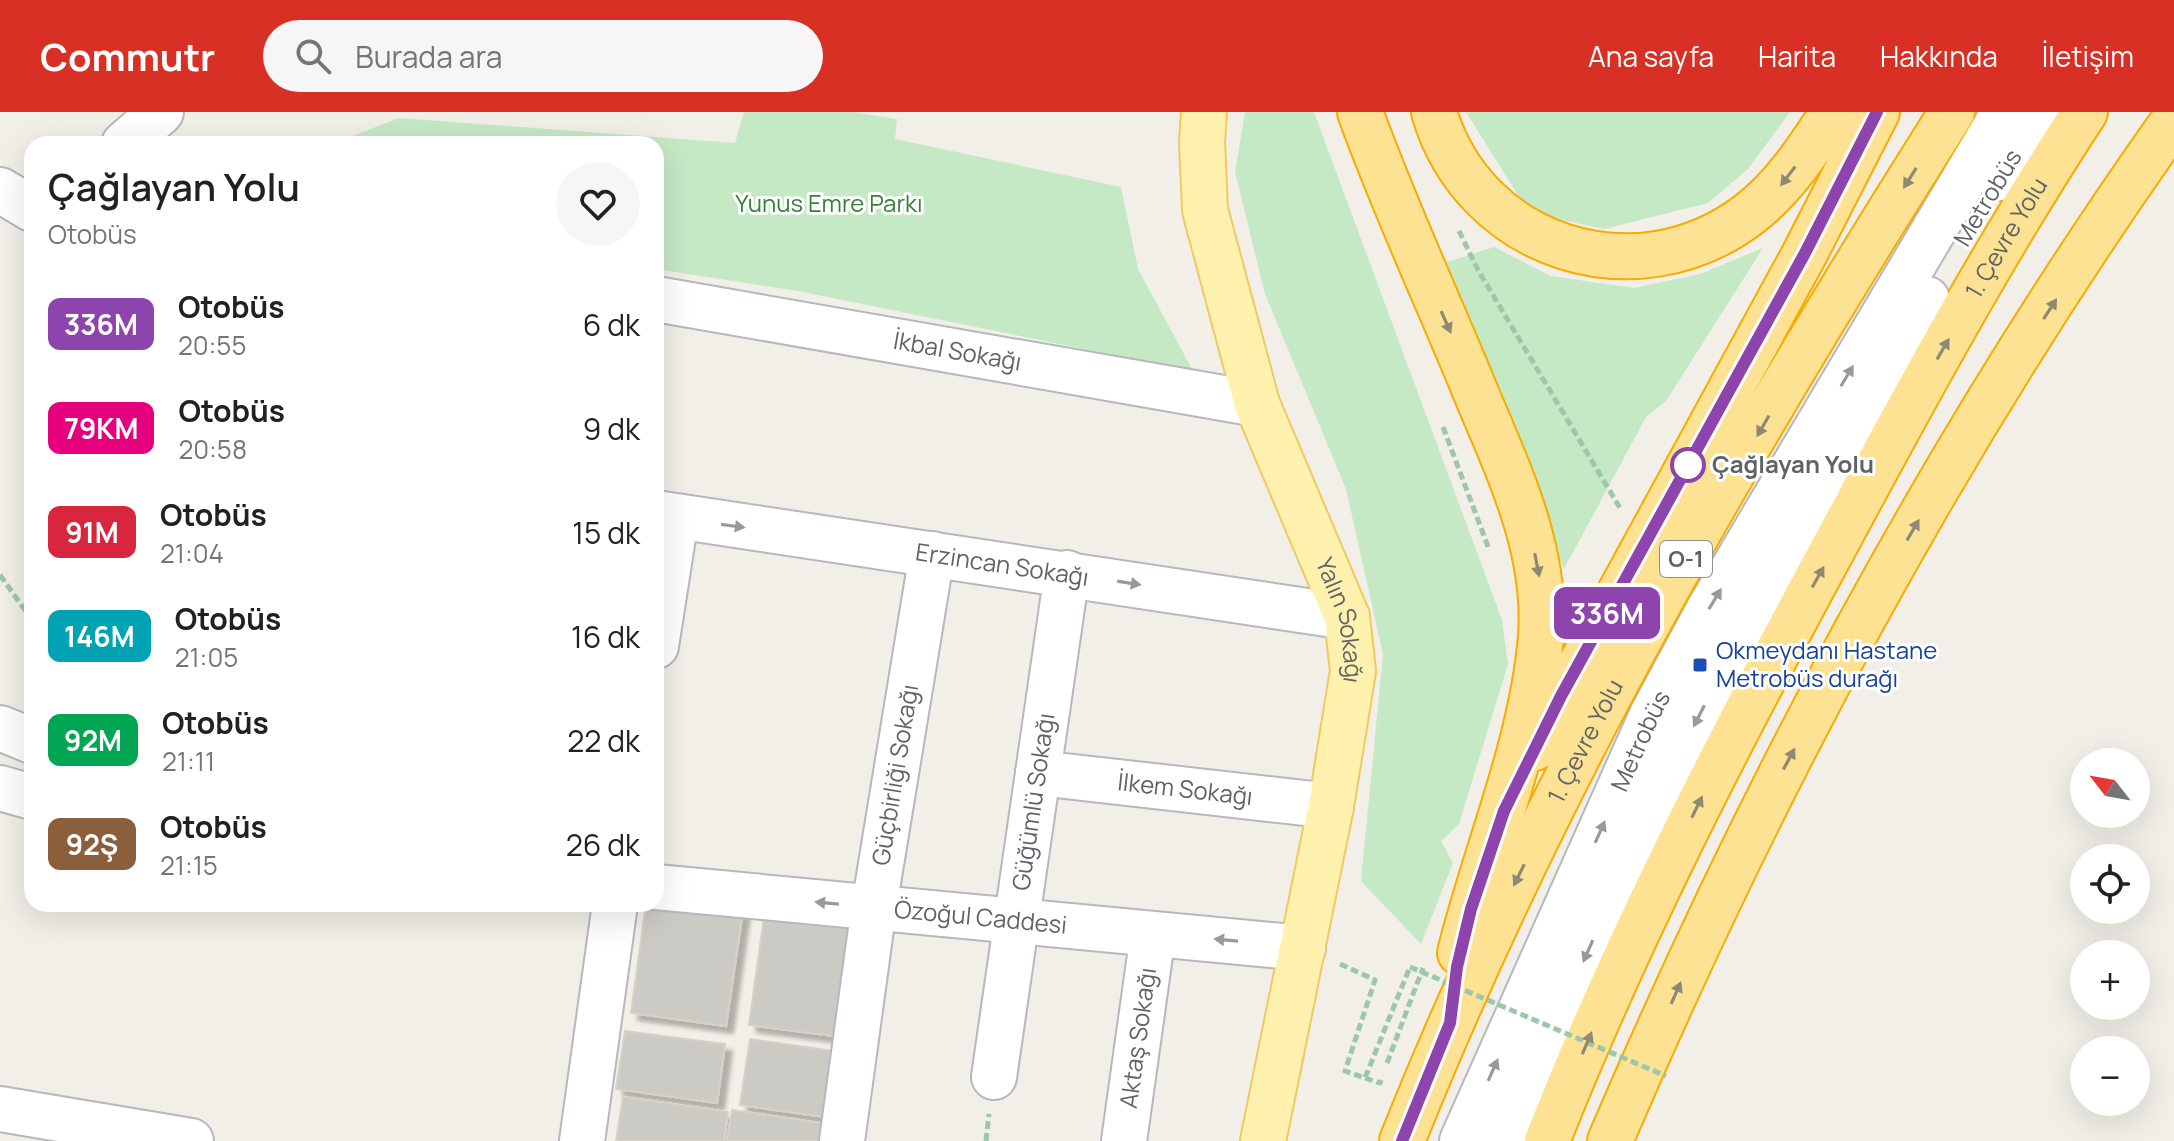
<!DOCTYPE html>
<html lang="tr">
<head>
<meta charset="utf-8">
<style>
	body { margin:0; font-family:Manrope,sans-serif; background:#f6f6f6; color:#202124; height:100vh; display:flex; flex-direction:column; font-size:30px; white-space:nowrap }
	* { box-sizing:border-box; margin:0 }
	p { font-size:26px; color:#757577 }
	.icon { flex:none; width:44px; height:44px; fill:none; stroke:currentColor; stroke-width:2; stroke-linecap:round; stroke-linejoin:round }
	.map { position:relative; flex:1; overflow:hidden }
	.details { position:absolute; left:24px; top:24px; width:640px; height:776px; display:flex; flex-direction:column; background:#fff; border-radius:24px; box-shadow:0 8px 32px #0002 }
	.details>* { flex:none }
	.badge { padding:0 16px; border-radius:12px; font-size:28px; line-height:52px }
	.needle { width:52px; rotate:301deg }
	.controls { position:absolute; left:2070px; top:636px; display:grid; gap:16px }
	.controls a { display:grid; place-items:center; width:80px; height:80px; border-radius:50%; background:#fff; box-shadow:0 8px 32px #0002; font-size:40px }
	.map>.badge { position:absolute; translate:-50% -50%; box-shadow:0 0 0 4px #fff }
	.round { display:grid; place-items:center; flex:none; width:84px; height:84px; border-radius:42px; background:#f6f6f6 }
	.headline { display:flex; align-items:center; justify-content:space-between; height:136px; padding:0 24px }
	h1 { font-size:38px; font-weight:600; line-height:60px }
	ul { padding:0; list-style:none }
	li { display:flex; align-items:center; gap:24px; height:104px; padding:0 24px }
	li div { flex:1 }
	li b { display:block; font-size:30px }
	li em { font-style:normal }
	li .badge { min-width:88px; font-weight:700; text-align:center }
	header { display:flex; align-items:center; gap:48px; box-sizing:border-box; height:112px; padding:0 40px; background:#d93025; color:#fff }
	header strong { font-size:38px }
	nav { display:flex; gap:44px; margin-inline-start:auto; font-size:28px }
	.search { width:560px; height:72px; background:#f6f6f6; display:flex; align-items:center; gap:20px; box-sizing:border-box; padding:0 28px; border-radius:44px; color:#757577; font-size:30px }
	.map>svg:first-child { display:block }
	.green { fill:#c5e8c5 }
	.building { fill:#cccac5; stroke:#d6d1c6; stroke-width:2; filter:url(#shadow) }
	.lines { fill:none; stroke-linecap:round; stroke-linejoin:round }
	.minor-casing { stroke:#b5b8bc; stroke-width:48 }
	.major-casing { stroke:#f2c960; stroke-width:48 }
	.highway-casing { stroke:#f9ab00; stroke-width:48 }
	.path { stroke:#9cc7a9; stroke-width:5; stroke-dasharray:8 4; stroke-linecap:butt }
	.minor { stroke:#fff; stroke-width:44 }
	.major { stroke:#fff2af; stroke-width:44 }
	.highway { stroke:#fde293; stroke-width:44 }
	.path-bridge { stroke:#9cc7a9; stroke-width:5; stroke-dasharray:8 4; stroke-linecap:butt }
	.oneway { fill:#8e8975 }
	.oneway2 { fill:#979a9d }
	.line-casing { stroke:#fff; stroke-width:18 }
	.line { stroke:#8e44ad; stroke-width:12 }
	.stop-dot { fill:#fff; stroke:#8e44ad; stroke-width:4 }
	.transit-dot { fill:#1a4fb4; stroke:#fff; stroke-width:3 }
	.labels { text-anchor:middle; stroke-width:6; stroke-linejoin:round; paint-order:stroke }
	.shield { fill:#fff; stroke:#8f9295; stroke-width:2 }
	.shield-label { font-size:22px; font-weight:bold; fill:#5f6368 }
	.street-label { font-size:24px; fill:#5f6368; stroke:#fff }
	.park-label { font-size:24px; fill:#348238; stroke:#fff }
	.stop-label { font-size:24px; font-weight:bold; fill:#5f6368; stroke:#fff; text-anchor:start }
	.transit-label { font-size:24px; fill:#164399; stroke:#fff; text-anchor:start }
</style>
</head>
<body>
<header>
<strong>Commutr</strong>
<div class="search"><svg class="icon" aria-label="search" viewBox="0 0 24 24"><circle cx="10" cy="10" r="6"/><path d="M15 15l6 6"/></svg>Burada ara</div>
<nav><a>Ana sayfa</a><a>Harita</a><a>Hakkında</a><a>İletişim</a></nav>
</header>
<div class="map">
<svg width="2174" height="1029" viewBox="0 0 2174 1029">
	<defs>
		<filter id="shadow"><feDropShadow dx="7" dy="7" stdDeviation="2" flood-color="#0004"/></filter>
	</defs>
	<rect width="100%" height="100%" fill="#f1efe8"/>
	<path class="green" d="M744 0H852L897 7 895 27 1121 75 1138 157 1193 259 798 179 656 157V32H332L399 6 735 31Z
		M1245 0H1314L1502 508 1508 552 1459 712 1441 729 1453 751 1421 832 1361 769 1383 542 1346 377 1265 182 1235 60Z
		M1466 0H1790L1748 57 1708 91 1604 117 1548 105 1526 96Z
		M1494 135 1551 164 1634 176 1700 162 1763 136 1666 289 1646 305 1564 457 1438 153Z"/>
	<path class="building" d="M744 791 726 914 631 901 646 792Z
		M766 791 865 804 848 926 749 913Z
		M625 919 725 932 717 991 616 977Z
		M750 927 841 940 832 1006 740 993Z
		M623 985 728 1000 724 1029H616Z
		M732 998 834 1013 831 1029H727Z"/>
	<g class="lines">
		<defs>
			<g id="minor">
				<path d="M124 32 161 0"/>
				<path d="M1999 66 2040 0"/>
				<path d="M0 78 32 97"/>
				<path id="s1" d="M656 187 1257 292"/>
				<path id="s2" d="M656 401 1347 505"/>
				<path d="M656 534 676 406"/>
				<path d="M0 616 32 629"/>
				<path id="s3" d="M1038 661 1331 694"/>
				<path d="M0 676 32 685"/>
				<path id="s4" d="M656 775 1303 836"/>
				<path id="s5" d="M994 965 1067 461"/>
				<path d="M0 997 191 1029"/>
				<path d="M582 1029 615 792"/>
				<path id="s6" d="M842 1029 874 795 932 442"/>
				<path id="s7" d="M1124 1029 1153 822"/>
				<path id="s8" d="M1462 1029 1652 603 1708 499 2004 0"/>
				<path d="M1506 1029 1626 755 1700 601 1927 187"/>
			</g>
			<g id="major">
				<path id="s9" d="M1204 0 1202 30 1205 98 1257 292 1347 505 1353 559 1331 694 1263 1029"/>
			</g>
			<g id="highway">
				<path d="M1360 0C1395 97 1439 190 1478 286 1510 362 1547 439 1541 524 1532 633 1486 736 1460 841"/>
				<path d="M1434 0C1474 136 1635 188 1748 103 1784 76 1809 37 1833 0"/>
				<path d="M1535 636 1805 141 1877 0"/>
				<path id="s10" d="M1402 1029C1546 668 1744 328 1952 0"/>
				<path id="s11" d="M1547 1029C1628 824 1729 629 1834 435 1913 288 1993 140 2085 0"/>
				<path d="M1610 1029C1763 671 1949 325 2174 8"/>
			</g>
		</defs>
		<use href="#minor" class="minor-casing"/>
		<use href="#major" class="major-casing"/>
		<use href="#highway" class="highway-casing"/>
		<path class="path" d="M1459 119 1478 158 1620 396
			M1443 315 1489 437
			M0 463 32 508
			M1340 852 1375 868 1345 959 1365 966 1410 855
			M1387 951 1423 856
			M1365 966 1380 971 1381 968
			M986 1029 989 1002"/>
		<use href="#minor" class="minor"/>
		<use href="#major" class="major"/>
		<use href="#highway" class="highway"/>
		<path class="path-bridge" d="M1410 855 1666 964"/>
	</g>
	<defs><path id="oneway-solid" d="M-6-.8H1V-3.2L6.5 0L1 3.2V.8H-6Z" transform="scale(2)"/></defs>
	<g class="oneway">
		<use href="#oneway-solid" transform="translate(1788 64) rotate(127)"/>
		<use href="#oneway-solid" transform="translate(1910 66) rotate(122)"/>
		<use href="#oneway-solid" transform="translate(2050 197) rotate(-57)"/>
		<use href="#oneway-solid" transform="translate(1446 210) rotate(66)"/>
		<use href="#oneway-solid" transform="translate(1943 237) rotate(-60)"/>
		<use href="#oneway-solid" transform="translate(1763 314) rotate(120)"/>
		<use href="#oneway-solid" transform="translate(1913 418) rotate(-60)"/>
		<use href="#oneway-solid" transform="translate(1537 453) rotate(79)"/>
		<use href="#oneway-solid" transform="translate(1818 465) rotate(-61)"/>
		<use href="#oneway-solid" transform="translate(1789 647) rotate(-62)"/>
		<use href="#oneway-solid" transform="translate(1697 695) rotate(-64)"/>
		<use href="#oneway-solid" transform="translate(1519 763) rotate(116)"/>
		<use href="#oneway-solid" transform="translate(1676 881) rotate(-66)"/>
		<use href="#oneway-solid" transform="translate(1587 931) rotate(-67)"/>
	</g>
	<g class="oneway2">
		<use href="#oneway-solid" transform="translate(1847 264) rotate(-59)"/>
		<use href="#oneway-solid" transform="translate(733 414) rotate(8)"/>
		<use href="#oneway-solid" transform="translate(1129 471) rotate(9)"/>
		<use href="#oneway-solid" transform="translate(1715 487) rotate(-59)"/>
		<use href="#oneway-solid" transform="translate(1699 604) rotate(117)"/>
		<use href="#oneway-solid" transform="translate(1600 720) rotate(-66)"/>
		<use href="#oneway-solid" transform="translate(827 791) rotate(-175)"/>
		<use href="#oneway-solid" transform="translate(1226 828) rotate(-175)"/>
		<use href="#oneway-solid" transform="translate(1588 839) rotate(114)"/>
		<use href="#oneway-solid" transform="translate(1493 958) rotate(-66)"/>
	</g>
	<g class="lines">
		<defs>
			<path id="line" d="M1402 1029 1450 911 1457 855 1471 797 1504 699 1561 584 1805 141 1877 0"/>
		</defs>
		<use href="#line" class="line-casing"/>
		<use href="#line" class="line"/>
	</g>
	<circle class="stop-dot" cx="1688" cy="353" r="16"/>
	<rect class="transit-dot" x="1692" y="545" width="16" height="16" rx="4"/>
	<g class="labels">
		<rect class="shield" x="1660" y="429" width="52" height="36" rx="6"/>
		<g class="shield-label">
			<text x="1686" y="455">O-1</text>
		</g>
		<g class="street-label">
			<text transform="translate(1988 86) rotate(-59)" y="8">Metrobüs</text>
			<text dy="8" stroke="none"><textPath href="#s11" startOffset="1014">1. Çevre Yolu</textPath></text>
			<text dy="8" stroke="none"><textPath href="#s1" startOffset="306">İkbal Sokağı</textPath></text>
			<text dy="8" stroke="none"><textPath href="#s2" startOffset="350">Erzincan Sokağı</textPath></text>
			<text dy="8" stroke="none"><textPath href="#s9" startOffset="532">Yalın Sokağı</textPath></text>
			<text dy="8" stroke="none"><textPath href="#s8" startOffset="438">Metrobüs</textPath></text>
			<text dy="8" stroke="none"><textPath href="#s10" startOffset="440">1. Çevre Yolu</textPath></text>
			<text dy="8" stroke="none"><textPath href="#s6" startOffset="370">Güçbirliği Sokağı</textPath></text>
			<text dy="8" stroke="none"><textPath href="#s3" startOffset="148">İlkem Sokağı</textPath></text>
			<text dy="8" stroke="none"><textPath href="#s5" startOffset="278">Güğümlü Sokağı</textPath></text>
			<text dy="8" stroke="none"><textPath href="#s4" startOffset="326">Özoğul Caddesi</textPath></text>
			<text dy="8" stroke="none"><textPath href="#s7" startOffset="104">Aktaş Sokağı</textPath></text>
		</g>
		<g class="park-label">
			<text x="829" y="100">Yunus Emre Parkı</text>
		</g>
		<g class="stop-label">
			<text x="1712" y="361">Çağlayan Yolu</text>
		</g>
		<g class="transit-label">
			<text x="1716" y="547">Okmeydanı Hastane<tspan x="1716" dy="28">Metrobüs durağı</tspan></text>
		</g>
	</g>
</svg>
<div class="controls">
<a><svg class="needle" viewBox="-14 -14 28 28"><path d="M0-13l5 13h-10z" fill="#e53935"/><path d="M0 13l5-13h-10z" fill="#757577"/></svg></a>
<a><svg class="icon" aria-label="locate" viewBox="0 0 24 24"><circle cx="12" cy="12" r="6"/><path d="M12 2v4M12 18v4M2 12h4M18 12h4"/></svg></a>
<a>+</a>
<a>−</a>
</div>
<b class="badge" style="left:1607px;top:501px;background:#8e44ad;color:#fff">336M</b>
<section class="details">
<div class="headline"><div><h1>Çağlayan Yolu</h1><p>Otobüs</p></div><a class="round"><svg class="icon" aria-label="heart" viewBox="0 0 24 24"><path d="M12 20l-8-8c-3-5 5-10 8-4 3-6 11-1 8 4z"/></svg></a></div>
<ul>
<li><span class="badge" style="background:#8e44ad;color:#fff">336M</span><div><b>Otobüs</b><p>20:55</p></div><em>6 dk</em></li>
<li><span class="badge" style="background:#e6007e;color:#fff">79KM</span><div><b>Otobüs</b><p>20:58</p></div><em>9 dk</em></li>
<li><span class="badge" style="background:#d7263d;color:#fff">91M</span><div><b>Otobüs</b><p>21:04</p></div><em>15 dk</em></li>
<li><span class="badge" style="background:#00a3b4;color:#fff">146M</span><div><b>Otobüs</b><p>21:05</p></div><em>16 dk</em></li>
<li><span class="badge" style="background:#00a651;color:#fff">92M</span><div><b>Otobüs</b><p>21:11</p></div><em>22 dk</em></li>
<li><span class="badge" style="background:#8b5e3c;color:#fff">92Ş</span><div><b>Otobüs</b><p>21:15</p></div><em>26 dk</em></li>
</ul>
</section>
</div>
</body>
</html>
